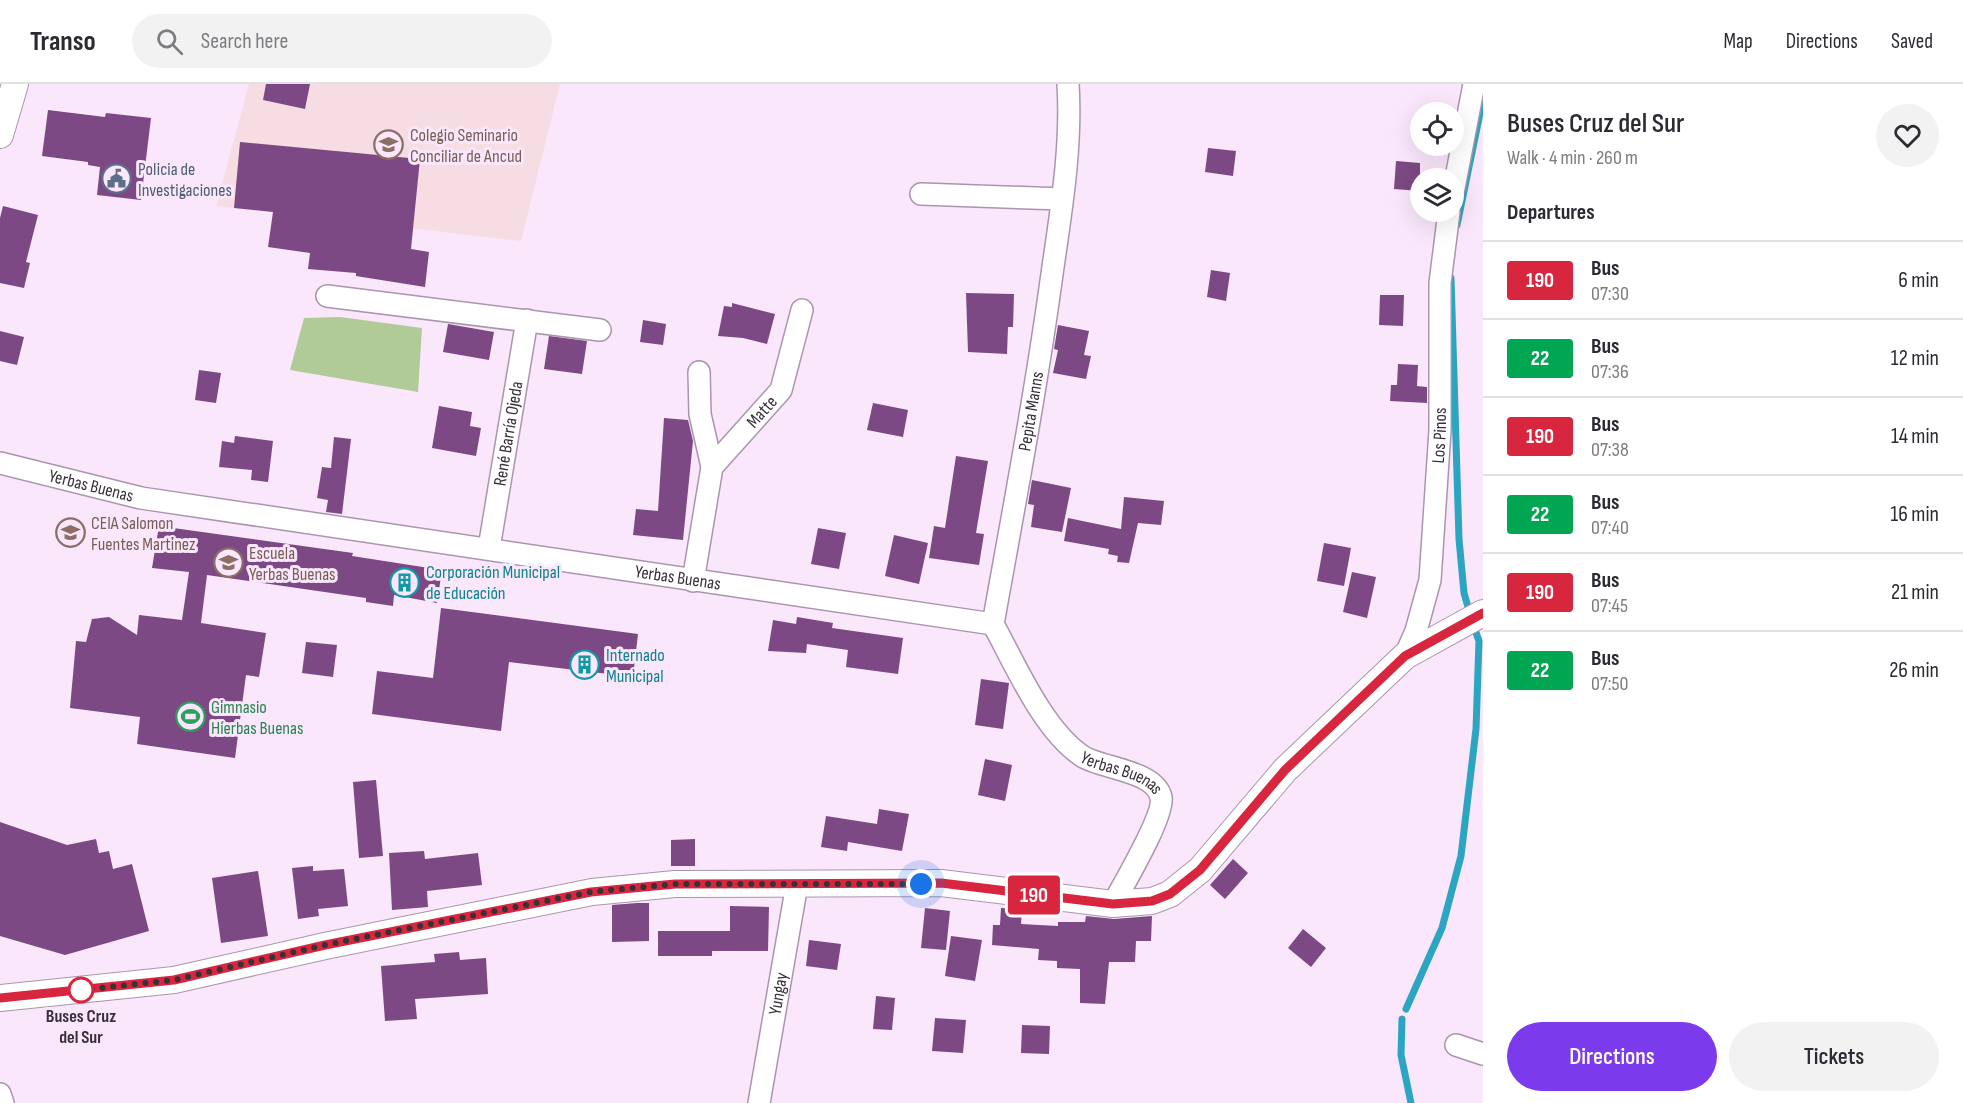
<!DOCTYPE html>
<html lang="en">
<head>
<meta charset="utf-8">
<style>
	body { margin:0; font-family:"Sofia Sans Condensed",sans-serif; background:#f2f2f3; color:#2b2b33; height:100vh; display:flex; flex-direction:column; font-size:22px; white-space:nowrap }
	* { box-sizing:border-box; margin:0 }
	p { font-size:20px; color:#7c7c81 }
	.icon { flex:none; width:33px; height:33px; fill:none; stroke:currentColor; stroke-width:2; stroke-linecap:round; stroke-linejoin:round }
	.map { position:relative; flex:1; overflow:hidden }
	.panel { display:flex; flex-direction:column; background:#fff; width:480px }
	.panel>* { flex:none }
	.badge { padding:0 12px; border-radius:4px; font-size:21px; line-height:39px }
	.tools { position:absolute; left:1410px; top:18px; display:grid; gap:12px }
	.tools a { display:grid; place-items:center; width:54px; height:54px; border-radius:50%; background:#fff; box-shadow:0 6px 24px #0002; font-size:30px }
	.you { position:absolute; width:30px; height:30px; margin:-15px; border:4px solid #fff; border-radius:50%; background:#1a73e8; box-shadow:0 0 0 9px #1a73e833 }
	.map>.badge { position:absolute; translate:-50% -50%; box-shadow:0 0 0 3px #fff }
	h2 { padding:0 24px; font-size:22px; line-height:54px }
	.round { display:grid; place-items:center; flex:none; width:63px; height:63px; border-radius:32px; background:#f2f2f3 }
	.headline { display:flex; align-items:center; justify-content:space-between; height:102px; padding:0 24px }
	h1 { font-size:28px; font-weight:600; line-height:45px }
	.cta { display:flex; gap:12px; margin-top:auto; padding:12px 24px }
	.cta a { flex:1; height:69px; border-radius:36px; background:#7c3aed; color:#fff; font-size:24px; font-weight:600; line-height:69px; text-align:center }
	.cta a+a { background:#f2f2f3; color:#2b2b33 }
	ul { padding:0; list-style:none }
	li { display:flex; align-items:center; gap:18px; height:78px; padding:0 24px; border-top:2px solid #e1e1e2 }
	li div { flex:1 }
	li b { display:block; font-size:22px }
	li em { font-style:normal }
	li .badge { min-width:66px; font-weight:700; text-align:center }
	header { display:flex; align-items:center; gap:36px; box-sizing:border-box; height:84px; padding:0 30px; background:#fff; border-bottom:2px solid #e1e1e2 }
	header strong { font-size:28px }
	nav { display:flex; gap:33px; margin-inline-start:auto; font-size:21px }
	.search { width:420px; height:54px; background:#f2f2f3; display:flex; align-items:center; gap:15px; box-sizing:border-box; padding:0 21px; border-radius:33px; color:#7c7c81; font-size:22px }
	main { display:flex; flex:1; min-height:0 }
	.map>svg:first-child { display:block }
	.education { fill:#f6dde4 }
	.green { fill:#b0cb98 }
	.lines { fill:none; stroke-linecap:round; stroke-linejoin:round }
	.stream { stroke:#2ba5c1; stroke-width:7 }
	.building { fill:#7d4984 }
	.minor-casing { stroke:#ab95ae; stroke-width:24 }
	.tertiary-casing { stroke:#ab95ae; stroke-width:28 }
	.minor { stroke:#fff; stroke-width:21 }
	.tertiary { stroke:#fff; stroke-width:26 }
	.line-casing { stroke:#fff; stroke-width:14 }
	.line { stroke:#d7263d; stroke-width:9 }
	.walk { stroke:#39303a; stroke-width:6; stroke-dasharray:0 10.8 }
	.stop-dot { fill:#fff; stroke:#d7263d; stroke-width:3 }
	.labels { text-anchor:middle; stroke-width:6; stroke-linejoin:round; paint-order:stroke }
	.education-label { font-size:18px; fill:#785e54; stroke:#fae7fc; text-anchor:start }
	.service-label { font-size:18px; fill:#4e5e75; stroke:#fae7fc; text-anchor:start }
	.street-label { font-size:18px; fill:#39303a; stroke:#fae7fc }
	.culture-label { font-size:18px; fill:#0d838f; stroke:#fae7fc; text-anchor:start }
	.leisure-label { font-size:18px; fill:#27864d; stroke:#fae7fc; text-anchor:start }
	.stop-label { font-size:18px; font-weight:bold; fill:#39303a; stroke:#fae7fc }
</style>
</head>
<body>
<header>
<strong>Transo</strong>
<div class="search"><svg class="icon" aria-label="search" viewBox="0 0 24 24"><circle cx="10" cy="10" r="6"/><path d="M15 15l6 6"/></svg>Search here</div>
<nav><a>Map</a><a>Directions</a><a>Saved</a></nav>
</header>
<main>
<div class="map">
<svg width="1483" height="1019" viewBox="0 0 1483 1019">
	<rect width="100%" height="100%" fill="#fae7fc"/>
	<path class="education" d="M249 0H560L521 157 216 122Z"/>
	<path class="green" d="M340 233 422 244 418 308 290 286 304 234Z"/>
	<g class="lines">
		<path class="stream" d="M1457 141 1483 15
			M1451 194 1459 455 1464 509 1470 530
			M1406 925 1442 844 1461 772 1476 645 1479 557 1473 540
			M1402 935 1401 971 1411 1019"/>
	</g>
	<path class="building" d="M266 0H310L305 25 263 16Z
		M48 26 105 33 106 29 151 34 141 116 97 111 100 83 88 81V78L42 72Z
		M240 58 420 75 411 165 429 168 425 203 356 192V189L308 185 310 169 268 163 273 128 234 124Z
		M1208 64 1236 67 1233 92 1205 88Z
		M1396 77 1420 79V107L1394 105Z
		M3 122 38 131 26 178 30 179 24 204 0 199V134Z
		M1211 186 1230 189 1226 217 1207 213Z
		M966 209 1014 210 1013 243H1008L1007 270 968 268Z
		M1380 211H1404L1403 242 1379 241Z
		M732 219 775 230 767 260 743 254 718 252 724 222 732 223Z
		M643 236 666 240 663 261 640 258Z
		M448 240 494 248 489 276 443 268Z
		M1058 241 1089 247 1084 271 1091 272 1086 295 1053 289 1058 266 1054 265Z
		M0 247 24 253 17 281 0 277Z
		M549 252 587 257 582 290 544 285Z
		M1398 280 1418 281 1417 302 1427 303V319L1390 317 1391 301H1397Z
		M199 286 221 289 216 319 195 316Z
		M873 319 908 326 903 353 867 346Z
		M439 322 472 328 470 342 481 344 476 372 432 364Z
		M664 334 688 336 693 357 683 456 633 451 636 425 658 427Z
		M235 352 273 357 268 398 251 396 252 386 219 383 222 357 234 359Z
		M334 353 351 355 342 430 326 428 328 416 317 414 322 383 331 384Z
		M956 372 988 377 976 449 984 450 979 481 929 474 934 442 945 444Z
		M1032 396 1071 404 1062 448 1031 443 1034 421 1028 420Z
		M1124 413 1164 417 1161 441 1138 439 1129 479 1117 478 1118 472 1108 470 1109 465 1064 457 1068 434 1121 445Z
		M159 442 353 469 352 472 442 486 437 519 394 511 393 522 366 518V514L207 491 201 539 266 549 259 593 246 591 235 674 137 660 140 633 70 624 76 557 86 558 92 535 109 533 137 551 139 531 182 536 189 488 152 484Z
		M818 444 846 449 839 485 811 480Z
		M894 451 928 459 919 500 885 492Z
		M1324 459 1351 464 1344 502 1317 497Z
		M1352 488 1376 493 1367 534 1343 528Z
		M441 524 638 550 633 593 509 578 501 647 372 630 377 587 433 594Z
		M797 533 833 539 832 544 903 554 898 590 846 583 848 566 807 560 806 569 768 567 773 536 796 540Z
		M306 558 337 561 333 593 302 589Z
		M981 595 1009 599 1003 645 975 641Z
		M985 675 1012 681 1005 717 978 711Z
		M376 696 383 772 359 774 353 698Z
		M879 725 909 730 902 767 848 758 847 767 821 763 826 732 877 740Z
		M0 738 67 761 96 755 99 769 109 767 113 785 132 780 149 847 65 871 0 852Z
		M695 755V782H671V756Z
		M424 767 425 775 478 769 482 801 427 807 428 823 392 826 389 769Z
		M1233 775 1248 789 1225 815 1210 801Z
		M313 782V787L344 785 348 822 318 825 319 832 298 835 292 784Z
		M258 787 268 852 221 859 212 794Z
		M637 819H649V857L612 858V821Z
		M730 822 769 823 768 867H712V872H658V847H730Z
		M925 824 950 827 946 866 921 864Z
		M1001 824 1022 825 1021 840 1058 842V838H1085L1086 832 1114 835 1152 832 1151 857H1136L1135 878H1109L1105 920 1080 919V885L1057 884V877L1038 876 1039 865 992 861 993 841H1000Z
		M1303 845 1326 864 1311 883 1288 864Z
		M951 852 982 856 975 897 945 892Z
		M809 856 841 860 837 886 806 882Z
		M459 868 460 876 486 874 488 910 415 915 417 935 385 937 381 882 435 878 434 870Z
		M876 912 895 914 892 946 873 945Z
		M935 934 966 936 963 969 932 967Z
		M1022 941 1050 942 1049 970 1021 969Z"/>
	<g class="lines">
		<defs>
			<g id="minor">
				<path d="M1454 104 1474 0"/>
				<path d="M921 110 1062 115"/>
				<path d="M327 212 600 246"/>
				<path d="M699 288 700 330 712 383"/>
				<path id="s1" d="M0 379 141 414 993 540"/>
				<path id="s2" d="M489 464 527 236"/>
				<path id="s3" d="M693 497 712 383 781 306 802 226"/>
				<path id="s4" d="M993 540C1014 423 1036 307 1052 190 1061 127 1072 63 1068 0"/>
				<path id="s5" d="M993 540C1015 580 1043 646 1082 672 1102 685 1154 686 1161 713 1165 731 1123 801 1113 820"/>
				<path id="s6" d="M1405 572 1416 547 1430 496 1440 346V199L1449 128"/>
				<path d="M1456 961 1483 970"/>
				<path d="M0 1010 3 1019"/>
				<path id="s7" d="M759 1019 797 800"/>
			</g>
			<path id="tertiary" d="M0 51 15 0
				M0 914 174 896 325 862 592 808 675 800 941 799 1113 820 1152 817 1170 810 1200 786 1285 686 1405 572 1483 529"/>
		</defs>
		<use href="#minor" class="minor-casing"/>
		<use href="#tertiary" class="tertiary-casing"/>
		<use href="#minor" class="minor"/>
		<use href="#tertiary" class="tertiary"/>
	</g>
	<g class="lines">
		<defs>
			<path id="line" d="M0 914 174 896 325 861 591 808 675 800 941 799 1113 820 1152 817 1170 810 1200 786 1285 686 1405 572 1483 529"/>
		</defs>
		<use href="#line" class="line-casing"/>
		<use href="#line" class="line"/>
		<path class="walk" d="M81 906 174 896 325 861 591 808 675 800H921"/>
	</g>
	<defs>
		<symbol id="school-ring" viewBox="-11 -11 22 22"><circle r="9.5" fill="#fae7fc" stroke="#8d6e63" stroke-width="1.5"/><path d="M0-5L7-2L0 1L-7-2ZM-4 1L0 2.5L4 1V4Q0 6-4 4Z" fill="#8d6e63"/></symbol>
		<symbol id="civic-ring" viewBox="-11 -11 22 22"><circle r="9.5" fill="#fae7fc" stroke="#5c6f8a" stroke-width="1.5"/><path d="M-.6-6.5H3V-4.5H.6V-3L4-1V1h2V6H-6V1h2V-1L-.6-3ZM-1.2 2.5V6h2.4V2.5Z" fill="#5c6f8a"/></symbol>
		<symbol id="building-ring" viewBox="-11 -11 22 22"><circle r="9.5" fill="#fae7fc" stroke="#0f9aa8" stroke-width="1.5"/><path d="M-4-6H4V6H1V3H-1V6H-4ZM-2.5-4.3h1.7v1.8h-1.7ZM.8-4.3h1.7v1.8H.8ZM-2.5-1h1.7V.8h-1.7ZM.8-1h1.7V.8H.8Z" fill="#0f9aa8"/></symbol>
		<symbol id="stadium-ring" viewBox="-11 -11 22 22"><circle r="9.5" fill="#fae7fc" stroke="#2e9e5b" stroke-width="1.5"/><path d="M0-5a6.5 5 0 1 0 0 10a6.5 5 0 1 0 0-10ZM-3.5-1.8h7v3.6h-7Z" fill="#2e9e5b"/></symbol>
	</defs>
	<g fill-rule="evenodd">
		<use href="#school-ring" x="372" y="44" width="33" height="33"/>
		<use href="#civic-ring" x="100" y="78" width="33" height="33"/>
		<use href="#school-ring" x="54" y="432" width="33" height="33"/>
		<use href="#school-ring" x="212" y="462" width="33" height="33"/>
		<use href="#building-ring" x="388" y="482" width="33" height="33"/>
		<use href="#building-ring" x="568" y="564" width="33" height="33"/>
		<use href="#stadium-ring" x="174" y="616" width="33" height="33"/>
	</g>
	<circle class="stop-dot" cx="81" cy="906" r="12"/>
	<g class="labels">
		<g class="education-label">
			<text x="410" y="57">Colegio Seminario<tspan x="410" dy="21">Conciliar de Ancud</tspan></text>
			<text x="91" y="445">CEIA Salomon<tspan x="91" dy="21">Fuentes Martinez</tspan></text>
			<text x="249" y="475">Escuela<tspan x="249" dy="21">Yerbas Buenas</tspan></text>
		</g>
		<g class="service-label">
			<text x="138" y="91">Policia de<tspan x="138" dy="21">Investigaciones</tspan></text>
		</g>
		<g class="street-label">
			<text dy="6" stroke="none"><textPath href="#s3" startOffset="190">Matte</textPath></text>
			<text dy="6" stroke="none"><textPath href="#s4" startOffset="216">Pepita Manns</textPath></text>
			<text dy="6" stroke="none"><textPath href="#s2" startOffset="116">René Barría Ojeda</textPath></text>
			<text dy="6" stroke="none"><textPath href="#s6" startOffset="225">Los Pinos</textPath></text>
			<text dy="6" stroke="none"><textPath href="#s1" startOffset="94">Yerbas Buenas</textPath></text>
			<text dy="6" stroke="none"><textPath href="#s1" startOffset="688">Yerbas Buenas</textPath></text>
			<text dy="6" stroke="none"><textPath href="#s5" startOffset="204">Yerbas Buenas</textPath></text>
			<text dy="6" stroke="none"><textPath href="#s7" startOffset="111">Yungay</textPath></text>
		</g>
		<g class="culture-label">
			<text x="426" y="494">Corporación Municipal<tspan x="426" dy="21">de Educación</tspan></text>
			<text x="606" y="577">Internado<tspan x="606" dy="21">Municipal</tspan></text>
		</g>
		<g class="leisure-label">
			<text x="211" y="629">Gimnasio<tspan x="211" dy="21">Hierbas Buenas</tspan></text>
		</g>
		<g class="stop-label">
			<text x="81" y="938">Buses Cruz<tspan x="81" dy="21">del Sur</tspan></text>
		</g>
	</g>
</svg>
<div class="tools">
<a><svg class="icon" aria-label="locate" viewBox="0 0 24 24"><circle cx="12" cy="12" r="6"/><path d="M12 2v4M12 18v4M2 12h4M18 12h4"/></svg></a>
<a><svg class="icon" aria-label="layers" viewBox="0 0 24 24"><path d="M12 4l9 5-9 5-9-5zM3 14l9 5 9-5"/></svg></a>
</div>
<div class="you" style="left:921px;top:800px"></div>
<b class="badge" style="left:1034px;top:811px;background:#d7263d;color:#fff">190</b>
</div>
<section class="panel">
<div class="headline"><div><h1>Buses Cruz del Sur</h1><p>Walk · 4 min · 260 m</p></div><a class="round"><svg class="icon" aria-label="heart" viewBox="0 0 24 24"><path d="M12 20l-8-8c-3-5 5-10 8-4 3-6 11-1 8 4z"/></svg></a></div>
<h2>Departures</h2>
<ul>
<li><span class="badge" style="background:#d7263d;color:#fff">190</span><div><b>Bus</b><p>07:30</p></div><em>6 min</em></li>
<li><span class="badge" style="background:#00a651;color:#fff">22</span><div><b>Bus</b><p>07:36</p></div><em>12 min</em></li>
<li><span class="badge" style="background:#d7263d;color:#fff">190</span><div><b>Bus</b><p>07:38</p></div><em>14 min</em></li>
<li><span class="badge" style="background:#00a651;color:#fff">22</span><div><b>Bus</b><p>07:40</p></div><em>16 min</em></li>
<li><span class="badge" style="background:#d7263d;color:#fff">190</span><div><b>Bus</b><p>07:45</p></div><em>21 min</em></li>
<li><span class="badge" style="background:#00a651;color:#fff">22</span><div><b>Bus</b><p>07:50</p></div><em>26 min</em></li>
</ul>
<div class="cta"><a>Directions</a><a>Tickets</a></div>
</section>
</main>
</body>
</html>
